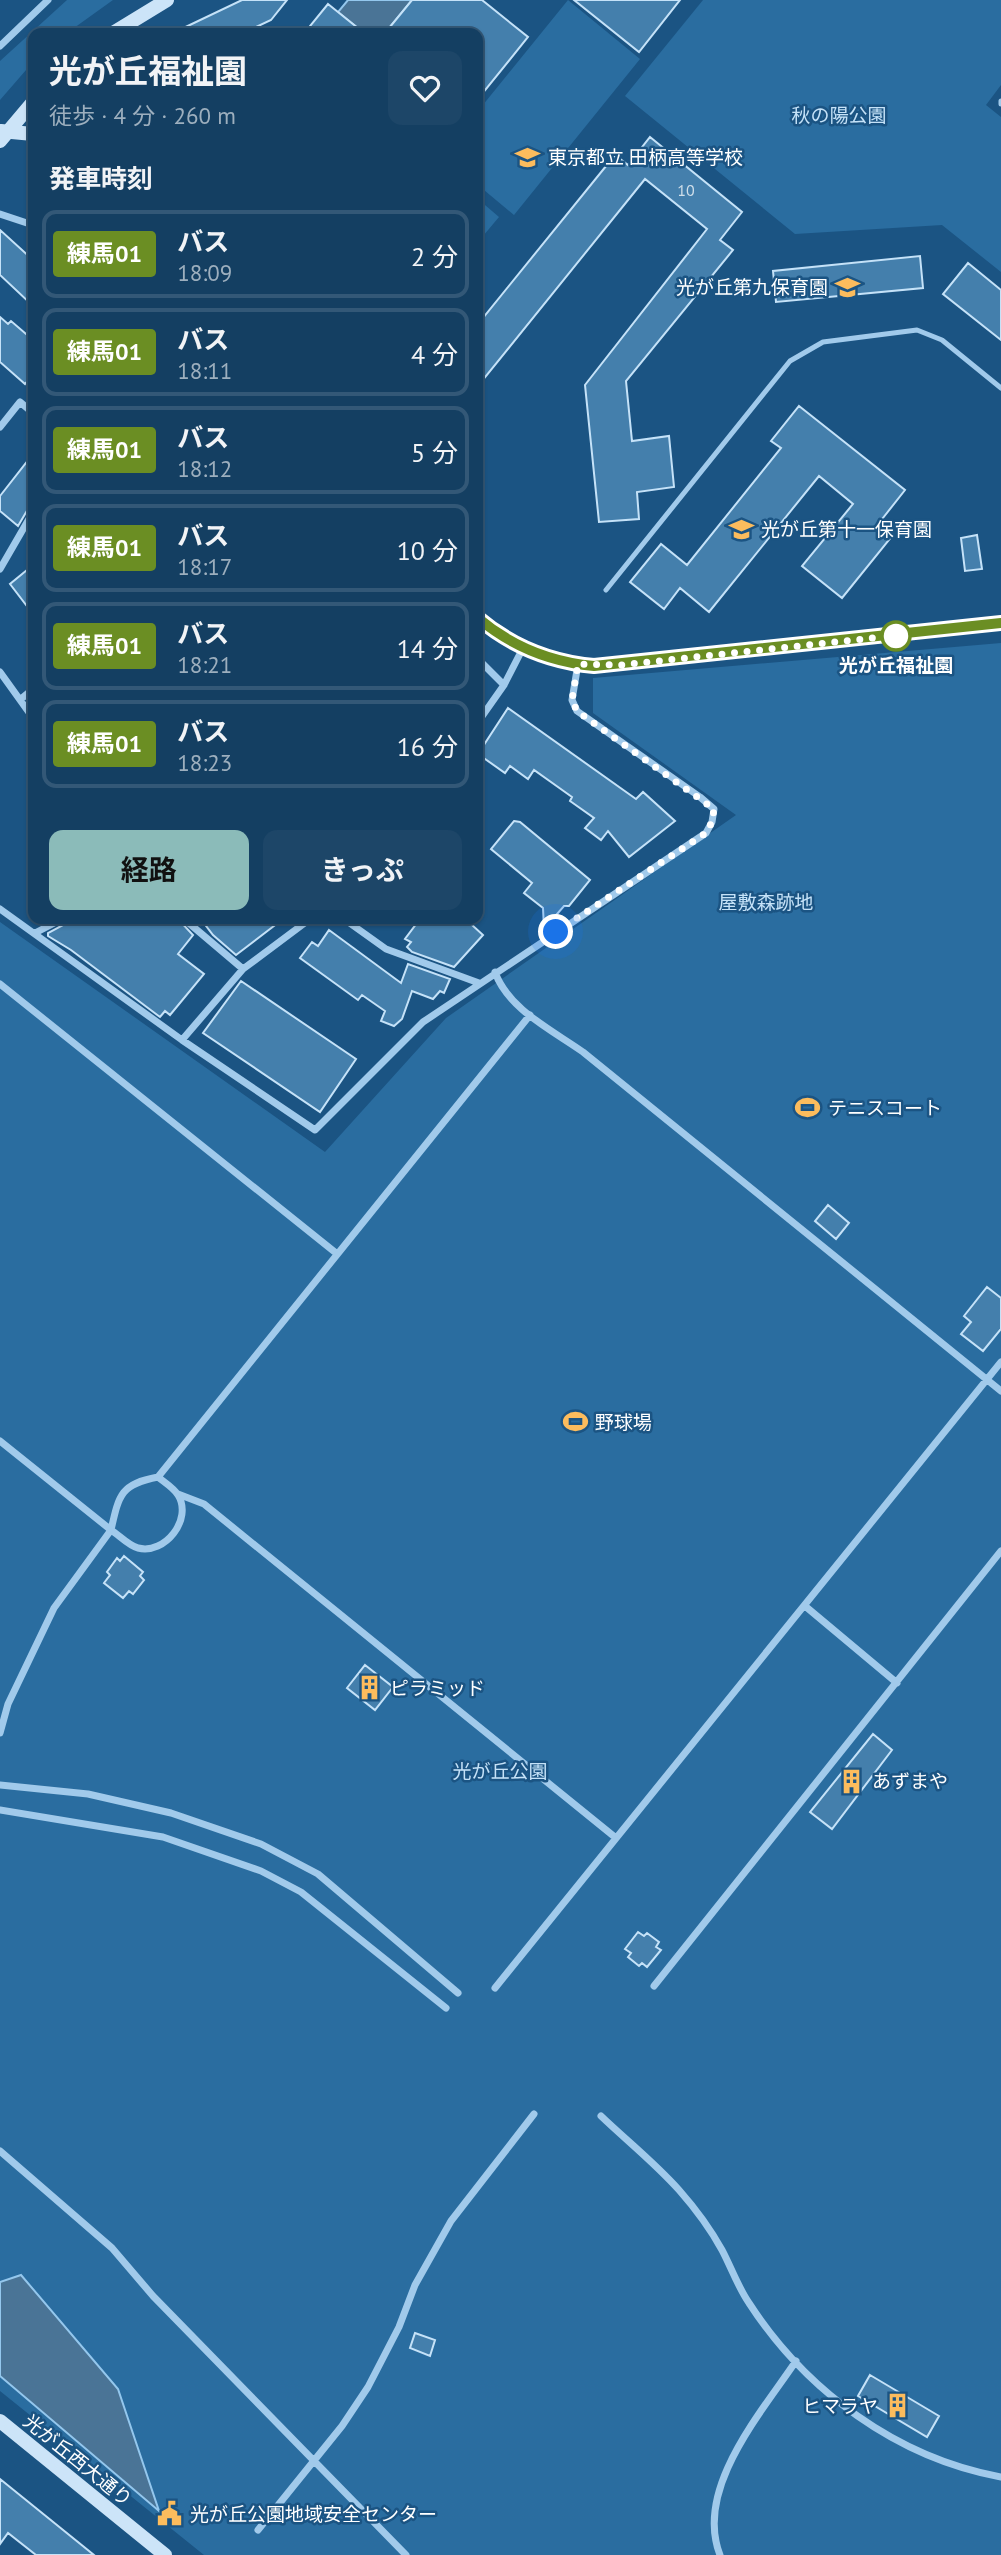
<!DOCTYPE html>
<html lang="ja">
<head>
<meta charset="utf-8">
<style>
	body { margin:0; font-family:"PT Sans","Noto Sans JP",sans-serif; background:#1d4668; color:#f1f3f6; height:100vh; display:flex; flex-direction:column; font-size:26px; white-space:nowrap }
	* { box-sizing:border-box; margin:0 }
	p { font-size:23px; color:#9dafbe }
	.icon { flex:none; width:38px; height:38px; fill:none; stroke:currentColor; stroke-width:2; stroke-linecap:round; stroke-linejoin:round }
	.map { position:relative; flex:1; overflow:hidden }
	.sheet { position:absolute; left:28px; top:28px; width:455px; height:896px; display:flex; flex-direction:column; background:#143f62; border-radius:14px; box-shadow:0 2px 5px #0004,0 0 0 2px #335877 }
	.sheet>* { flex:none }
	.badge { padding:0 14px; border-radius:5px; font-size:24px; line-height:46px }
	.you { position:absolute; width:35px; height:35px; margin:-18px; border:5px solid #fff; border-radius:50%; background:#1a73e8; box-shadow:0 0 0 10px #1a73e833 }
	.map>.badge { position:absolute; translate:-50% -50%; box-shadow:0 0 0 4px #fff }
	h2 { padding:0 21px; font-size:26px; line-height:63px }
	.round { display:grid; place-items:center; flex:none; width:74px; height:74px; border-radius:14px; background:#1d4668 }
	.headline { display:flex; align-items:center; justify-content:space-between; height:119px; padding:0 21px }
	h1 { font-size:33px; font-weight:700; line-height:52px }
	.primary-button { display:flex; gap:14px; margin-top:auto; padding:14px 21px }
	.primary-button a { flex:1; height:80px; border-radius:14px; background:#8bbbb9; color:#111; font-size:28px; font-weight:700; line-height:80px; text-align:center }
	.primary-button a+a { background:#1d4668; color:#f1f3f6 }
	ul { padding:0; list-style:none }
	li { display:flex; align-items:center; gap:21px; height:88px; margin:0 14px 10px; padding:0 7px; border:4px solid #335877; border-radius:14px }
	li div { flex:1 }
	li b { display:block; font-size:26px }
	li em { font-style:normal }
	li .badge { min-width:77px; font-weight:700; text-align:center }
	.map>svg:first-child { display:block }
	.green { fill:#2a6da0 }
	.water { fill:#4a7496; stroke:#94c7ed; stroke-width:2 }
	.building { fill:#447fac; stroke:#c5e2f8; stroke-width:2 }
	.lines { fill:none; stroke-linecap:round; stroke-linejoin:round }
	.lane { stroke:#a1caeb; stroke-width:5 }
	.street { stroke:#a1caeb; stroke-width:7 }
	.secondary { stroke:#cce4f8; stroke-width:14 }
	.line-casing { stroke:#fff; stroke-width:16 }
	.line { stroke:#6b8e23; stroke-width:10 }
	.walk { stroke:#fff; stroke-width:7; stroke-dasharray:0 12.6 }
	.stop-dot { fill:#fff; stroke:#6b8e23; stroke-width:3.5 }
	.labels { text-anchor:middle; stroke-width:5; stroke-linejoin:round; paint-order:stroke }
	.number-label { font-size:16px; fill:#d0dfea }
	.park-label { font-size:19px; fill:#c5e2f8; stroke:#1b5483 }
	.poi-label { font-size:19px; fill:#fff; stroke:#1b5483; text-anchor:start }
	.stop-label { font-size:19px; font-weight:bold; fill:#fff; stroke:#1b5483 }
	.street-label { font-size:19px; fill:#fff; stroke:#1b5483 }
</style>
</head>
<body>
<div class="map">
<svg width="1001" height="2555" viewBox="0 0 1001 2555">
	<rect width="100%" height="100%" fill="#1b5483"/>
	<path class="green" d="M67 0H113L67 33H33V62L0 100V61Z
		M568 0 640 59 514 215 478 185V111Z
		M703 0H1001V85L986 105 1001 117V272L942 225 795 234 625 96Z
		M478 199 499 217 478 242Z
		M1001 643V2555H204L0 2391V922L325 1152 446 1018 736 815 593 713V678Z"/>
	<path class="water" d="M348 0H412L385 33H364L338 12Z
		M21 2275 118 2389 159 2511 0 2376V2282Z"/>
	<path class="building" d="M242 0H287L271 20 256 27 259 33H173Z
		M412 0H482L528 37 478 99V33H385Z
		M574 0H680L639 52Z
		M328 4 364 33H319L310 26Z
		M650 137 742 212 720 240 733 250 626 381 632 441 669 436 674 487 637 492 639 519 599 522 585 385 707 229 645 179 478 386V324L615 155 628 165Z
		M0 230 33 260V306L0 275Z
		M920 256 923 288 776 302 773 271Z
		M968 263 1001 290V340L943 294Z
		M0 317 8 324 11 321 33 340V374L25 384 0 362Z
		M799 406 905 490 879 523 893 535 842 598 802 566 853 504 819 476 709 612 680 588 664 609 630 582 661 544 687 565 781 448 771 441Z
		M33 454V506L28 509 18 526 0 511V496Z
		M977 535 982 569 965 571 961 538Z
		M33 565V614L10 584Z
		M508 708 636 799 643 792 675 821 629 857 608 831 601 840 585 828 594 818 570 801 572 797 534 770 528 779 510 766 505 773 478 754Z
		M514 821 520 822 590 880 569 906H564L544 929 543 908 524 893 532 883 491 849Z
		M68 919H178L193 935 178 954 204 974 170 1015 165 1011 160 1017 71 950 48 936V933L65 924Z
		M193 919H283L236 955 213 935 203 922 200 925Z
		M420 919H478L472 925 483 935 454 967 412 952 407 947 411 942 405 939Z
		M329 930 401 983 408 964 450 979 444 993 440 991 433 999 412 991 402 1019 394 1026 381 1021 385 1011 362 995 358 1000 300 958 312 942 318 946Z
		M241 981 356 1059 320 1112 203 1033Z
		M828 1205 849 1223 836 1239 815 1221Z
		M987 1287 1001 1298V1329L983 1351 961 1334 971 1322 964 1316Z
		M124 1556 143 1572 140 1576 144 1580 133 1594 129 1591 123 1598 104 1583 110 1575 107 1572 117 1558 120 1561Z
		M365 1665 393 1687 375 1710 347 1688Z
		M873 1734 892 1750 832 1829 810 1812Z
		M638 1932 644 1936 647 1933 659 1942 656 1947 661 1950 647 1967 642 1963 639 1966 628 1957 631 1953 625 1949Z
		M415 2333 435 2340 430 2356 410 2348Z
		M870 2375 939 2416 927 2437 858 2396Z
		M0 2479 94 2555H36L8 2533 0 2544Z"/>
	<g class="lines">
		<path class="lane" d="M1001 101V104
			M606 590 790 361 823 342 917 330 942 340 1001 388"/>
		<path class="street" d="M0 46 48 0
			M0 214 33 225
			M0 427 20 402 33 413
			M0 569 33 512
			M478 659 504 685
			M0 672 33 718
			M21 699 33 689
			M478 722 504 685 523 648
			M0 909 182 1040 315 1130 423 1022 706 833 712 822 714 809 700 797 577 711 572 700 578 664
			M184 919 243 969
			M344 919 386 949 479 983
			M35 933 62 919
			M495 972C508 1009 552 1030 583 1052L1001 1391
			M0 984 336 1253
			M182 1040 243 969 310 919
			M0 1441 111 1530 54 1608 8 1704 0 1733
			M158 1477C164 1482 174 1488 178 1495 193 1519 165 1555 138 1548 129 1546 119 1535 111 1530 119 1494 121 1484 158 1477L530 1015
			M178 1494 204 1504 616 1838
			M805 1606 897 1683
			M0 1785 88 1794 171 1813 261 1844 318 1874 458 1993
			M0 1810 163 1837 261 1871 301 1892 446 2008
			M654 1986 1001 1551
			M495 1988 1001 1362
			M601 2116C626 2140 655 2163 679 2190 694 2207 711 2230 722 2250 731 2267 738 2287 749 2303 806 2391 897 2458 1001 2477
			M0 2151 112 2248 153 2296 406 2555
			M258 2530 342 2426 368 2387 399 2327 415 2285 451 2221 534 2114
			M720 2555C694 2489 761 2413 796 2361"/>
		<path class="secondary" d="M113 33 167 0
			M1 131 33 134
			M0 141 33 102
			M478 618C511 646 551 662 594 666L1001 623
			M0 2421 165 2555"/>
	</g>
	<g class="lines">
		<defs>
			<path id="line" d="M478 618C511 646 551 662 594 666L1001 623"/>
		</defs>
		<use href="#line" class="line-casing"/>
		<use href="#line" class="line"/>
		<path class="walk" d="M556 932 706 833 712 822 714 809 577 711 572 700 578 664 621 665 901 635 896 636"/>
	</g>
	<defs>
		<symbol id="school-bare" viewBox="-9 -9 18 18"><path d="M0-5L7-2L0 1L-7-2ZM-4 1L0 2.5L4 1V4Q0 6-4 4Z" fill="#fcbc5d" stroke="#1b5483" stroke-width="2.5" paint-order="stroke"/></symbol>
		<symbol id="stadium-bare" viewBox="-9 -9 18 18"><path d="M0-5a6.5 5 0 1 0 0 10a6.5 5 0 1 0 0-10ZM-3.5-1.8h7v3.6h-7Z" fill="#fcbc5d" stroke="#1b5483" stroke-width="2.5" paint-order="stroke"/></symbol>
		<symbol id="building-bare" viewBox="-9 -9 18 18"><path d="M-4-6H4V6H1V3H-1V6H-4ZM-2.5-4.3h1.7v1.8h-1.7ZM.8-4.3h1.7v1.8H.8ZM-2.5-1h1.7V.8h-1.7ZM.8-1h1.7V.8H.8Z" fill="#fcbc5d" stroke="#1b5483" stroke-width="2.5" paint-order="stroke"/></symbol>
		<symbol id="civic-bare" viewBox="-9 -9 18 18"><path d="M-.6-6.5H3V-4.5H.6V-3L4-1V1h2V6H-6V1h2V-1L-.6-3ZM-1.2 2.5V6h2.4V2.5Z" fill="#fcbc5d" stroke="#1b5483" stroke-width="2.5" paint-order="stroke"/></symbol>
	</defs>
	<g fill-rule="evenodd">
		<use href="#school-bare" x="510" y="140" width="35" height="35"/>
		<use href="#school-bare" x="830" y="270" width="35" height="35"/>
		<use href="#school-bare" x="724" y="512" width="35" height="35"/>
		<use href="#stadium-bare" x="790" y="1090" width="35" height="35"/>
		<use href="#stadium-bare" x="558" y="1404" width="35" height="35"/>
		<use href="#building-bare" x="352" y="1670" width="35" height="35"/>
		<use href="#building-bare" x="834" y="1764" width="35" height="35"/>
		<use href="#building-bare" x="880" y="2388" width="35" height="35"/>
		<use href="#civic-bare" x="152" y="2496" width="35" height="35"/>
	</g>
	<circle class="stop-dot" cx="896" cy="636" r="14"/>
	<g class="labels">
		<g class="number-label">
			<text x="686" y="196">10</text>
		</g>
		<g class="park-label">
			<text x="839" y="122">秋の陽公園</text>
			<text x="766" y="909">屋敷森跡地</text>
			<text x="500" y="1778">光が丘公園</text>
		</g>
		<g class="poi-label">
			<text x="548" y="164">東京都立 田柄高等学校</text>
			<text x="828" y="294" text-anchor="end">光が丘第九保育園</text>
			<text x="761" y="536">光が丘第十一保育園</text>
			<text x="828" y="1115">テニスコート</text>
			<text x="595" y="1429">野球場</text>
			<text x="390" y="1695">ピラミッド</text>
			<text x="872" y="1788">あずまや</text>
			<text x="878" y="2413" text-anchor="end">ヒマラヤ</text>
			<text x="190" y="2521">光が丘公園地域安全センター</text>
		</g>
		<g class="stop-label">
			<text x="896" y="672">光が丘福祉園</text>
		</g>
		<g class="street-label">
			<text transform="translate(78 2460) rotate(39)" y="7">光が丘西大通り</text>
		</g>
	</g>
</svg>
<div class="you" style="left:556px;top:932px"></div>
<section class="sheet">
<div class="headline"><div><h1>光が丘福祉園</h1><p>徒歩 · 4 分 · 260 m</p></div><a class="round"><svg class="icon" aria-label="heart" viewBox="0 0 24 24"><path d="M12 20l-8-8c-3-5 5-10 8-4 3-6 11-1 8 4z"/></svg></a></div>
<h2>発車時刻</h2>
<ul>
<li><span class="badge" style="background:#6b8e23;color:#fff">練馬01</span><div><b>バス</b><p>18:09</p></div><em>2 分</em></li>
<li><span class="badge" style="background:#6b8e23;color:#fff">練馬01</span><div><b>バス</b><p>18:11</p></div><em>4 分</em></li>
<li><span class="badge" style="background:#6b8e23;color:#fff">練馬01</span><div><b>バス</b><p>18:12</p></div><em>5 分</em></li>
<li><span class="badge" style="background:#6b8e23;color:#fff">練馬01</span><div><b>バス</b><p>18:17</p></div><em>10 分</em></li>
<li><span class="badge" style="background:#6b8e23;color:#fff">練馬01</span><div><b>バス</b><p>18:21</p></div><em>14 分</em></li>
<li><span class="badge" style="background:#6b8e23;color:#fff">練馬01</span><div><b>バス</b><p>18:23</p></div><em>16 分</em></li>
</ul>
<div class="primary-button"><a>経路</a><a>きっぷ</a></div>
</section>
</div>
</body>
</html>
